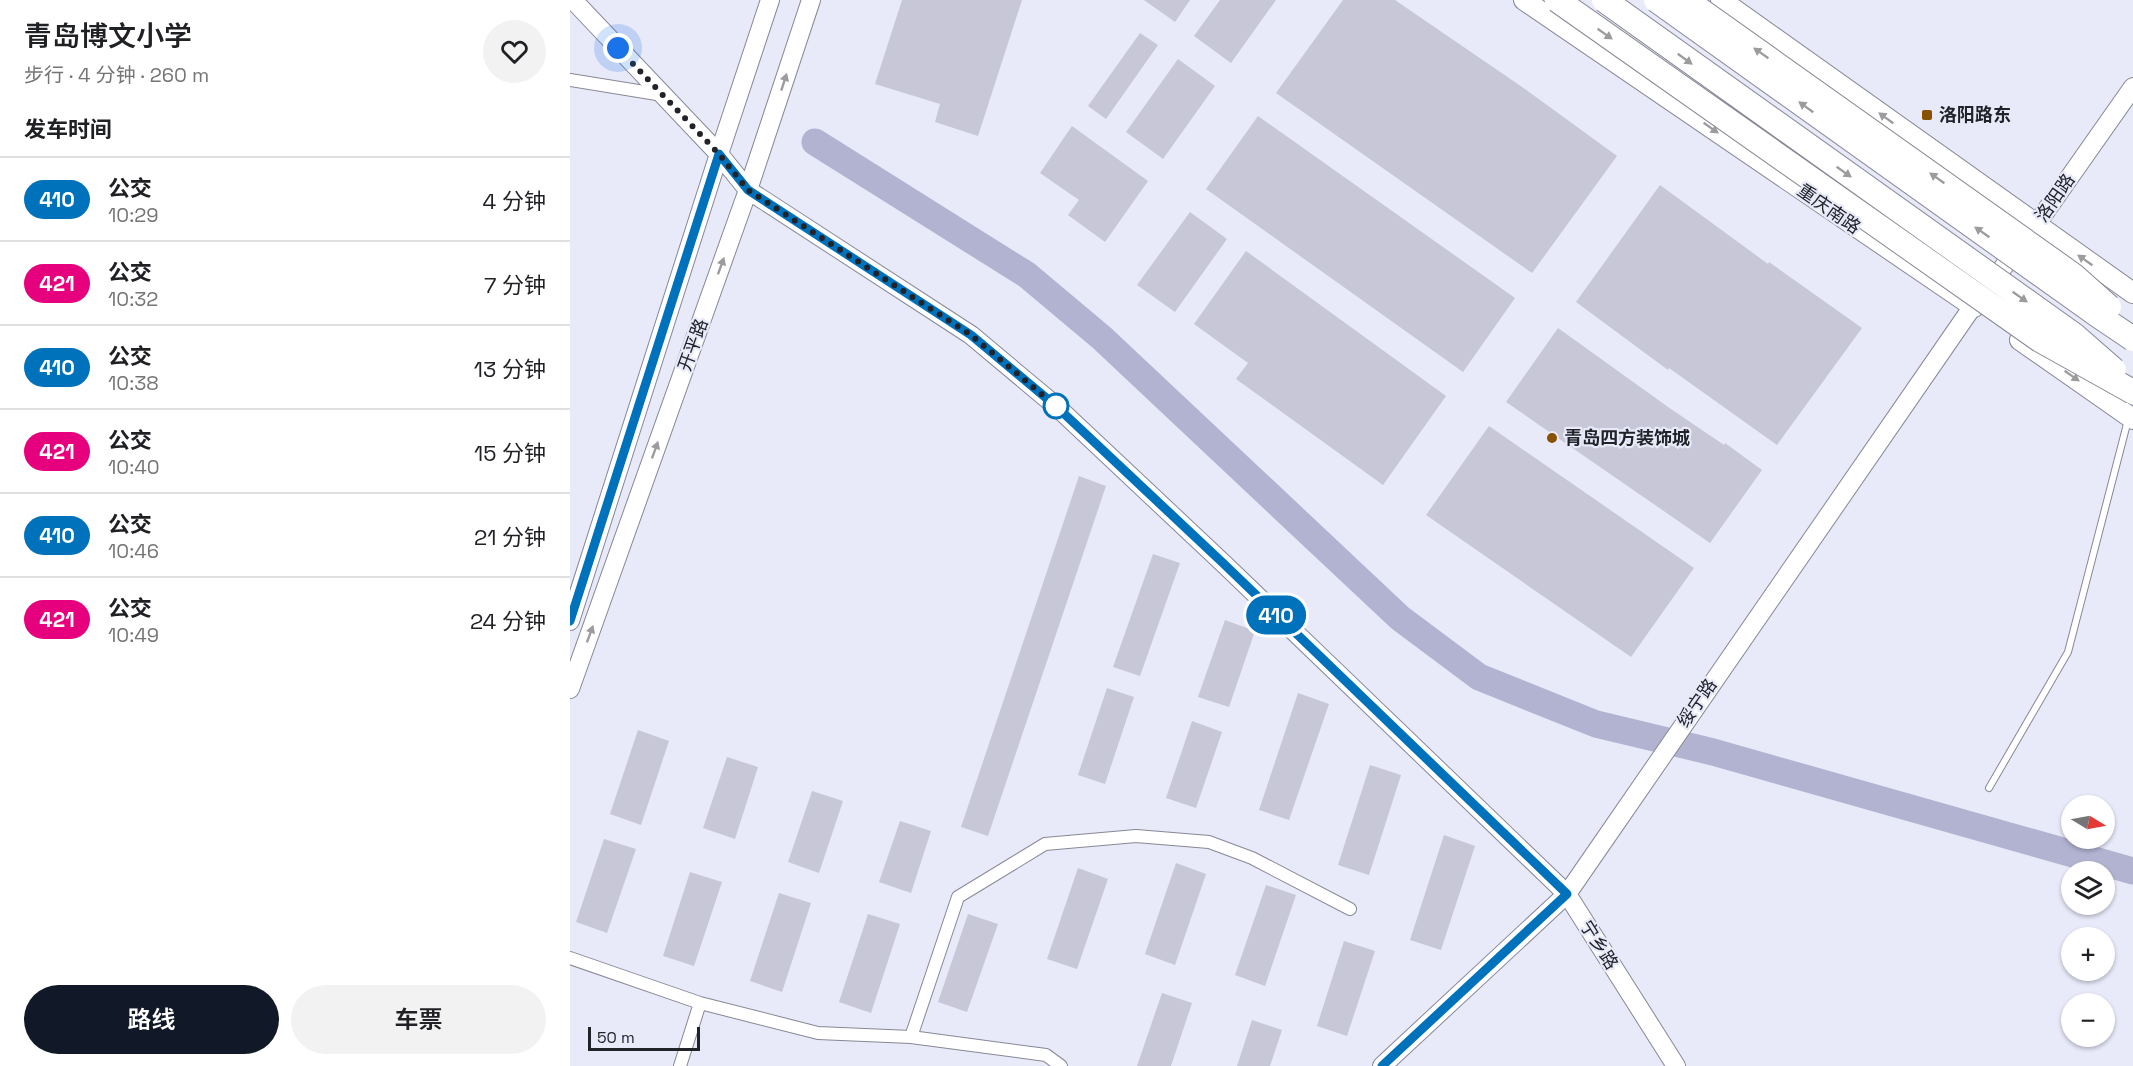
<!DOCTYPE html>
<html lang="zh">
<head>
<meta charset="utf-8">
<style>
	body { margin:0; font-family:"Space Grotesk","Noto Sans SC",sans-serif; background:#f2f2f2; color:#202124; height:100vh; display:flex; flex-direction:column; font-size:22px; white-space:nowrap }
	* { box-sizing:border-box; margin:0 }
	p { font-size:20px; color:#757577 }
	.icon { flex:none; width:33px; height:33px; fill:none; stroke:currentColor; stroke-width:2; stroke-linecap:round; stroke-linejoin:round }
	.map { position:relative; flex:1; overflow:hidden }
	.details { display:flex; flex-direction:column; background:#fff; width:570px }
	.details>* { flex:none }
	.badge { padding:0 12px; border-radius:20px; font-size:21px; line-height:39px }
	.needle { width:39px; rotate:100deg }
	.tools { position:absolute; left:1491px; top:795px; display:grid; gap:12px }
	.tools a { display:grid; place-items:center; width:54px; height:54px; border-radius:50%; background:#fff; box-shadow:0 2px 4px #0004; font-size:30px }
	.scale { position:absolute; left:18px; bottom:15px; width:112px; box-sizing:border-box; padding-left:6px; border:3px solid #222329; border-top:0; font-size:16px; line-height:21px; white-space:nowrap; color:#222329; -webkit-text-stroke:4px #e8e9f9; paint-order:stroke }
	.you { position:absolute; width:30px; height:30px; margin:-15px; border:4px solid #fff; border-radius:50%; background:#1a73e8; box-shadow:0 0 0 9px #1a73e833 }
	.map>.badge { position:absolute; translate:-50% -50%; box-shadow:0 0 0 3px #fff }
	h2 { padding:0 24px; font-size:22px; line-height:54px }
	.round { display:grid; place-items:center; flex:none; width:63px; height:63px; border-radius:32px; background:#f2f2f2 }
	.overview { display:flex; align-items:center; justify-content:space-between; height:102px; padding:0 24px }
	h1 { font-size:28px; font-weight:600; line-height:45px }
	.cta { display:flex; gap:12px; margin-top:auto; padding:12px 24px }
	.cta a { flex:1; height:69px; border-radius:36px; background:#111827; color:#fff; font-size:24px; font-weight:600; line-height:69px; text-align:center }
	.cta a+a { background:#f2f2f2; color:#202124 }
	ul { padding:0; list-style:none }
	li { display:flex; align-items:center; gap:18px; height:84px; padding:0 24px; border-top:2px solid #e0e0e0 }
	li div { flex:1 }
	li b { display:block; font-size:22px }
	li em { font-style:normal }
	li .badge { min-width:66px; font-weight:700; text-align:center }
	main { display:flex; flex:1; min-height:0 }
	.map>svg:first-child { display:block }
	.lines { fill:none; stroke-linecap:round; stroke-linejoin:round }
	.river { stroke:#b2b3d1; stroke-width:27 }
	.building { fill:#c7c7d7 }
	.lane-casing { stroke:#878896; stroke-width:8 }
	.street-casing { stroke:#878896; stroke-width:14 }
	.secondary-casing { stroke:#878896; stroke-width:20 }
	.primary-casing { stroke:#878896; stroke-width:22 }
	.lane { stroke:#fff; stroke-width:6 }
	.street { stroke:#fff; stroke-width:12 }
	.secondary { stroke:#fff; stroke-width:18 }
	.primary { stroke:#fff; stroke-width:20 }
	.highway-bridge-casing { stroke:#878896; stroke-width:26; stroke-linecap:butt }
	.highway-bridge { stroke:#fff; stroke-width:24 }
	.oneway { fill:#9c9c9f }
	.line-casing { stroke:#fff; stroke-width:14 }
	.line { stroke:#0072bc; stroke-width:9 }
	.walk { stroke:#222329; stroke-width:6; stroke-dasharray:0 10.8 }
	.poi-dot { fill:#875100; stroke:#e8e9f9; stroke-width:2 }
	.stop-dot { fill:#fff; stroke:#0072bc; stroke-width:3 }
	.labels { text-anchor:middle; stroke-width:4.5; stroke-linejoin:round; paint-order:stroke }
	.poi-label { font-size:18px; font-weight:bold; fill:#222329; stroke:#e8e9f9; text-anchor:start }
	.street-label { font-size:18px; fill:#222329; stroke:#e8e9f9 }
</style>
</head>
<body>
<main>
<section class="details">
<div class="overview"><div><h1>青岛博文小学</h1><p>步行 · 4 分钟 · 260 m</p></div><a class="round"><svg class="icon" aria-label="heart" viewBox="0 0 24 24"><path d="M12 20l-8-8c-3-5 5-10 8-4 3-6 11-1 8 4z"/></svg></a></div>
<h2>发车时间</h2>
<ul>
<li><span class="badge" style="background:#0072bc;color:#fff">410</span><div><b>公交</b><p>10:29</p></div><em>4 分钟</em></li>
<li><span class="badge" style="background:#e6007e;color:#fff">421</span><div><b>公交</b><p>10:32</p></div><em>7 分钟</em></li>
<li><span class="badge" style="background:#0072bc;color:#fff">410</span><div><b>公交</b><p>10:38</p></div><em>13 分钟</em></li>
<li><span class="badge" style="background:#e6007e;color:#fff">421</span><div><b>公交</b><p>10:40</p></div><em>15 分钟</em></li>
<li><span class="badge" style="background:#0072bc;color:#fff">410</span><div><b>公交</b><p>10:46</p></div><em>21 分钟</em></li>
<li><span class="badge" style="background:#e6007e;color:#fff">421</span><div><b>公交</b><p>10:49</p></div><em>24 分钟</em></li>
</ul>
<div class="cta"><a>路线</a><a>车票</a></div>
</section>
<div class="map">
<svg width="1563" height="1066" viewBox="0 0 1563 1066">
	<rect width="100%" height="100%" fill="#e8e9f9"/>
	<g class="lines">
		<path class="river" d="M245 142 457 275 532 338 830 618 909 677 1026 724 1143 752 1563 871"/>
	</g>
	<path class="building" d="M332 0H452L408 136 365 122 370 104 305 84Z
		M574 0H620L605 22Z
		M650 0H706L661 63 624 36Z
		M773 0H825L955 89 1047 156 962 273 706 93Z
		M570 33 588 45 536 119 518 106Z
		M608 59 645 86 593 159 556 132Z
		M688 116 945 298 893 372 636 189Z
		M502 126 578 181 535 242 498 215 509 200 470 173Z
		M1090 185 1198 264 1199 262 1292 328 1207 445 1099 368 1098 370 1006 302Z
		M620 212 657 239 605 312 567 285Z
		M676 251 876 396 813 485 666 379 678 363 624 324Z
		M988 328 1098 407 1154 445 1155 443 1192 470 1140 543 936 402Z
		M919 426 1124 568 1061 657 856 515Z
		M509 476 536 486 418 836 391 827Z
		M583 554 610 563 570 676 543 667Z
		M655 620 685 631 659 707 628 697Z
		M537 688 564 697 535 784 508 775Z
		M728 693 759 704 719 820 689 810Z
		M622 721 652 732 626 808 596 798Z
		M68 730 99 741 71 825 40 814Z
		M157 757 188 767 165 839 133 828Z
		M800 765 831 775 799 875 768 865Z
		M242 791 273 801 249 873 218 862Z
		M330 821 361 831 341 893 309 882Z
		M874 835 905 846 871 950 840 940Z
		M34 839 66 849 37 933 6 922Z
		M606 863 636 874 605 965 575 954Z
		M508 868 538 879 507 969 477 959Z
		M120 872 152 882 124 966 93 956Z
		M696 885 726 895 695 986 665 975Z
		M209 893 241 903 212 992 180 981Z
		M298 914 330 924 301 1013 269 1002Z
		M398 914 428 924 397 1012 368 1002Z
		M774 941 805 951 777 1036 747 1026Z
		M592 993 622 1003 601 1066H567Z
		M682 1020 712 1030 700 1066H667Z"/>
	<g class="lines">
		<defs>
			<path id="lane" d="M1419 788 1498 652 1558 420"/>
			<path id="street" d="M0 80 93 95
				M0 958 130 1003 248 1033 341 1037 476 1055 491 1066
				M341 1037 388 897 475 844 566 836 639 842 682 858 780 909
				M110 1066 130 1003"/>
			<path id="secondary" d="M3 0 149 154 178 190 401 335 487 407 654 564 997 894 1106 1066
				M0 621 149 154 200 0
				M0 689 178 190 241 0
				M812 1066 997 894 1403 306 1466 225 1563 87"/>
			<path id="primary" d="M954 0 1404 307
				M1151 0 1563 293
				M1450 340 1563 419"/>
		</defs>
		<use href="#lane" class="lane-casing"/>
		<use href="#street" class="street-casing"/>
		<use href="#secondary" class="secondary-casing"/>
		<use href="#primary" class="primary-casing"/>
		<use href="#lane" class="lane"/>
		<use href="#street" class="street"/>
		<use href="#secondary" class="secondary"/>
		<use href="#primary" class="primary"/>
		<defs>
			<path id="highway-bridge" d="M987 0 1470 340 1563 392
				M1034 0 1504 335 1544 370
				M1086 0 1526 314 1563 339
				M1116 0 1503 275 1539 307"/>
		</defs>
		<use href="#highway-bridge" class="highway-bridge-casing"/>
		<use href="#highway-bridge" class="highway-bridge"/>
	</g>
	<defs><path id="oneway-solid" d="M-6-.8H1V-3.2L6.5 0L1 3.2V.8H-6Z" transform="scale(1.5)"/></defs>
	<g class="oneway">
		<use href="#oneway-solid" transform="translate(1035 34) rotate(35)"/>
		<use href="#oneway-solid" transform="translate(1191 53) rotate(-145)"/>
		<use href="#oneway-solid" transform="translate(1115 59) rotate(36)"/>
		<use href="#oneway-solid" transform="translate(214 82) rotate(-72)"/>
		<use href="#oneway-solid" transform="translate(1236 107) rotate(-144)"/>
		<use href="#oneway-solid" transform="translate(1316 118) rotate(-144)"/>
		<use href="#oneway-solid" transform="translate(1141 128) rotate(35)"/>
		<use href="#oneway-solid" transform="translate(1274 172) rotate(35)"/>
		<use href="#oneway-solid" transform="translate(1367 178) rotate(-145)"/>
		<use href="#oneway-solid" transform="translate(1412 232) rotate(-145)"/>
		<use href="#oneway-solid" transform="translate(1515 260) rotate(-145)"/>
		<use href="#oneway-solid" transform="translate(151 266) rotate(-70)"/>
		<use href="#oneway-solid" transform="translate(1450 297) rotate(35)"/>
		<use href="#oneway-solid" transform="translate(1502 376) rotate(35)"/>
		<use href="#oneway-solid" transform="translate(85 450) rotate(-70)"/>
		<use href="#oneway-solid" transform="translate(20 634) rotate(-70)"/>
	</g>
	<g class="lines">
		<defs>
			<path id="line" d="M0 621 149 154 178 190 401 335 487 407 654 564 997 894 812 1066"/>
		</defs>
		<use href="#line" class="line-casing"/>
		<use href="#line" class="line"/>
		<path class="walk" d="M48 48 149 154 178 190 401 335 487 407 486 406"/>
	</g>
	<g class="poi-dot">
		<rect x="1351" y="109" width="12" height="12" rx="3"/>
		<circle cx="982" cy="438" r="6"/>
	</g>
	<circle class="stop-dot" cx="486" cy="406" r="12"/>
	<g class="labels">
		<g class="poi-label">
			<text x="1369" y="121">洛阳路东</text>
			<text x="994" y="444">青岛四方装饰城</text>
		</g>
		<g class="street-label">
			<text transform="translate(1485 198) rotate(-55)" y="6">洛阳路</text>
			<text transform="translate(1259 209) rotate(35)" y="6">重庆南路</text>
			<text transform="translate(123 345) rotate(-70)" y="6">开平路</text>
			<text transform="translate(1127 703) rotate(-55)" y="6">绥宁路</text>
			<text transform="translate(1029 945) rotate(58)" y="6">宁乡路</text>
		</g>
	</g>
</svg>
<div class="tools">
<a><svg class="needle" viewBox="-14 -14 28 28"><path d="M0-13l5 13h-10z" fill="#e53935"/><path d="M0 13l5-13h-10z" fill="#757577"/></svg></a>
<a><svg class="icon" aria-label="layers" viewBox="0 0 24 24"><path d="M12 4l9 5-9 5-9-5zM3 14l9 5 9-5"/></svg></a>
<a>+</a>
<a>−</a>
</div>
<div class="scale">50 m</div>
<div class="you" style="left:48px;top:48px"></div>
<b class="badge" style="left:706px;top:615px;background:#0072bc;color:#fff">410</b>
</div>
</main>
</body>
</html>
